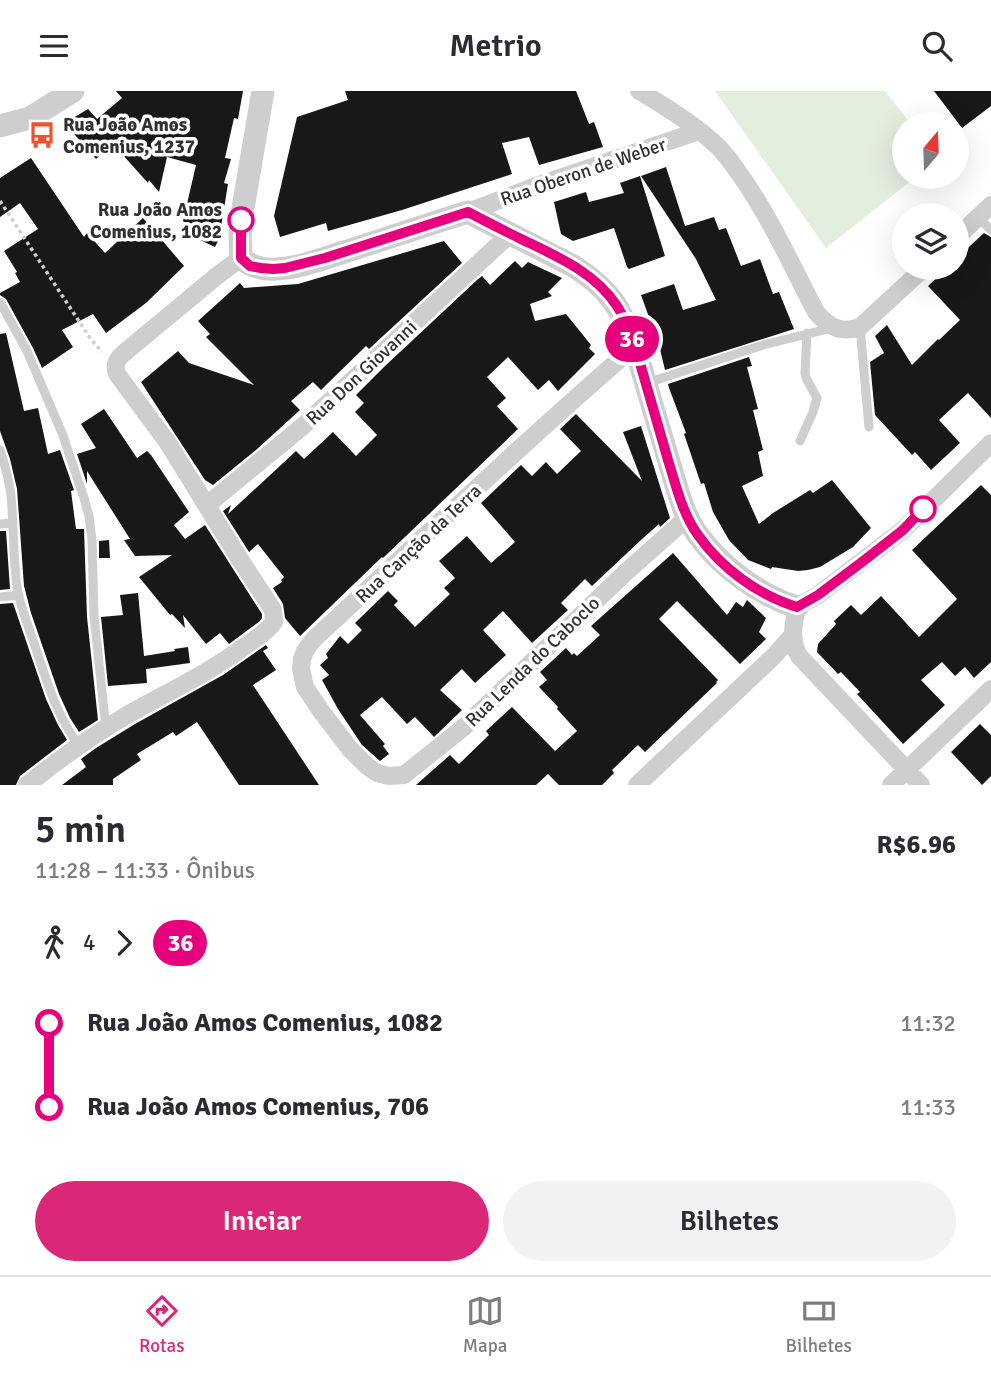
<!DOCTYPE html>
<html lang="pt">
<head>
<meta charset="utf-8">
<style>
	body { margin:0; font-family:Signika,sans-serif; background:#f2f2f3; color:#2b2b33; height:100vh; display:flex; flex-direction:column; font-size:26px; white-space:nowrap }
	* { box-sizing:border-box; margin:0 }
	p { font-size:23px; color:#7c7c81 }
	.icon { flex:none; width:38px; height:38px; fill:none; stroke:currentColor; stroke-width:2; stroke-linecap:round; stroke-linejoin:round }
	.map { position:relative; height:694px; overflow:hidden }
	.drawer { display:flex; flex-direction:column; background:#fff; flex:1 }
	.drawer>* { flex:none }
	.badge { padding:0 14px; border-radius:23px; font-size:24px; line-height:46px }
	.needle { width:46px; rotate:19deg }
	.tools { position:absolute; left:892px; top:21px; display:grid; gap:14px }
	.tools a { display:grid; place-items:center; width:77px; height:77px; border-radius:50%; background:#fff; box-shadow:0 7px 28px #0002; font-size:35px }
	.map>.badge { position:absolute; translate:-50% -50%; box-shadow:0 0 0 4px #fff }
	.legs { display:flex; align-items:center; gap:10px; height:77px; padding:0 35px; font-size:23px }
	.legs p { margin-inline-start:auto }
	.overview { display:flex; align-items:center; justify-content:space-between; height:119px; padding:0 35px }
	h1 { font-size:38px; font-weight:600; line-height:52px }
	.action { display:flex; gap:14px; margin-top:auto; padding:14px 35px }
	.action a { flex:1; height:80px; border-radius:42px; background:#db2777; color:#fff; font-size:28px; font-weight:600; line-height:80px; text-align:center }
	.action a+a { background:#f2f2f3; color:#2b2b33 }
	ul { padding:0 35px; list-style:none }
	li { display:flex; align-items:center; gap:24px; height:84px; font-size:26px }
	li i { display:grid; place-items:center; width:10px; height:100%; margin:0 9px; background:currentColor }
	li i::after { content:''; width:18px; height:18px; margin:-9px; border:5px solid; border-radius:50%; background:#fff }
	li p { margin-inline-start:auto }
	li:first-child i { background:linear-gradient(#0000 50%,currentColor 0) }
	li:last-child i { background:linear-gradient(currentColor 50%,#0000 0) }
	header { display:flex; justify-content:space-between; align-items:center; height:91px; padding:0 35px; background:#fff; font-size:32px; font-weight:600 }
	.dock { display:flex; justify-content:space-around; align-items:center; height:98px; border-top:2px solid #e1e1e2; background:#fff; font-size:19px; color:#7c7c81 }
	.dock a { display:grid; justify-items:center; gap:4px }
	.dock .active { color:#db2777 }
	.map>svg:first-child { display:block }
	.green { fill:#e3eedf }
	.building { fill:#181818 }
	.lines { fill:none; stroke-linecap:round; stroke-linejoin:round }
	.path { stroke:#cecece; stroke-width:3.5; stroke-dasharray:3.5 3.5; stroke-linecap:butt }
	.service { stroke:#cecece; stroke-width:9 }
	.minor { stroke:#cecece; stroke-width:18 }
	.tertiary { stroke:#cecece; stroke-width:23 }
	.line-1-casing { stroke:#fff; stroke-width:16 }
	.line-1 { stroke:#e6007e; stroke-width:10 }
	.stop-1-dot { fill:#fff; stroke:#e6007e; stroke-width:3.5 }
	.labels { text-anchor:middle; stroke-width:7; stroke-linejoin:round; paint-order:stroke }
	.poi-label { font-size:19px; font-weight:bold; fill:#313131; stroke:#fff; text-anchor:start }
	.street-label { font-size:19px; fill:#313131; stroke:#fff }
	.stop-label { font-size:19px; font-weight:bold; fill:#313131; stroke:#fff; text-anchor:end }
</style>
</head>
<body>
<header><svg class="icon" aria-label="menu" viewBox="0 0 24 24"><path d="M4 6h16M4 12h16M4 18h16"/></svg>Metrio<svg class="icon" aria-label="search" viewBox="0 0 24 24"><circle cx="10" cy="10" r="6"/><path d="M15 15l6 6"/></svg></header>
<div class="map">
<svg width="991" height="694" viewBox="0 0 991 694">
	<rect width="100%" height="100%" fill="#fff"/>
	<path class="green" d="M715 0H885L911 33H905V86H916L826 157Z"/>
	<path class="building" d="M116 0H243L238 28 234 27 225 67 231 68 224 92 228 93 219 148 215 156 198 148 183 130 196 74 167 66 159 101 149 89 148 92 113 53 96 68 68 36V30L88 18 97 28 122 7Z
		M345 0H576L589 33 594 31 603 56 539 74 529 46 502 52 512 83 402 119 328 140 326 132 280 146 274 125 297 26 348 9Z
		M934 0H991V15L962 37Z
		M31 67 84 146 87 142 105 162 143 127 184 175 146 212 106 242 93 223 62 239 73 256 42 277 33 257 6 208 0 204V202L20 191 15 182 17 181 4 160 38 138 20 112 0 126V87Z
		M666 76 685 135 714 126 719 139 726 137 741 175 760 168 773 203 779 201 794 238 665 279 659 254 641 204 674 193 683 219 716 209 696 168 641 85Z
		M640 85 665 165 629 178 627 176 614 137 573 150 561 143 554 111 586 101 589 111 624 102 620 92Z
		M984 142 991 146V327L968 302 939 329 960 352 931 379 915 361 912 364 875 324 870 271 884 262 875 245 887 234 912 274 938 248 939 249 960 229 928 195 947 177H957V167Z
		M444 150 462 172 369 258 366 255 321 299 313 291 291 310 300 319 256 359 213 394 205 389 141 291 178 260 189 272 254 294 206 246 210 243 198 230 240 192 244 197 298 193Z
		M515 170 522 177 528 171 562 187 548 201 552 205 530 213 535 230 566 223 591 254 589 257 595 263 558 300 549 289 538 299 508 266 487 286 506 307 497 315 518 338 383 467 382 466 300 545 285 527 283 513 273 497 282 491 281 489 284 486 258 453 249 461 223 420 231 414 228 423 296 360 304 368 333 341 356 365 377 344 355 321 364 312 356 304 385 275 477 189 482 185 490 194Z
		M6 242 24 320 38 317 48 363 60 359 74 399 71 400 76 438H84L87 526 98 629 79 641 70 627 59 603 31 522 24 495 17 398 10 368 0 340V243Z
		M749 266 752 275 747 276 758 318 753 319 763 359 758 361 763 385 742 395 759 433 773 422 810 399 813 402 832 389 871 437 853 456 820 476 808 479 798 480 772 476 771 478 748 469 729 449 713 421 704 392 701 393 684 343 686 342 669 297 668 293Z
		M104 318 137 367 147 360 151 364 189 421 174 434 185 448 205 434 262 523V527L260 530 229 553 220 542 206 553 183 524 185 537 172 523 170 524 139 486 172 464 135 465 124 449 130 448 87 380V393L77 363 96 357 81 333Z
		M576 323 642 390 623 341 641 335 670 427 660 436 659 433 641 449 592 495 585 488 561 512 568 519 532 552 503 520 483 539 506 564 475 592 462 578 440 599 462 619 434 646 415 626 407 633 382 606 360 624 385 653 383 655 389 663 380 670 362 654 338 618 322 589 329 584 320 574 328 567 326 563 340 545 348 553 362 539 355 532 388 500 398 510 394 514 415 536 450 503 444 497 455 487 439 470 467 445 491 472 515 451 481 412 521 374 532 385 546 371 557 383 581 360 560 338Z
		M981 394 991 404V571L974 587 965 576 955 585 942 571 921 589 945 614 903 653 857 603 860 601 841 581 838 583 817 561 818 553 836 533 834 530 851 514 861 524 881 505 919 546 957 508 912 459Z
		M0 440H6L10 498 0 499Z
		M109 449 110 467H99V450Z
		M673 462 727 524 736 511 743 516 747 509 766 527 759 541 766 548 740 573 677 510 659 528 718 589 716 591 717 592 645 661 638 654 612 679 614 682 602 694H559L548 683 536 694H416L450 664 459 673 489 644 486 640 512 616 555 660 577 640 557 618 558 616 539 596 547 589 540 581 566 557 572 564 574 562 577 565 600 544 591 535Z
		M138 502 144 565 175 560 174 558 188 556 190 572 146 578 147 592 108 595 101 526 123 524 120 504Z
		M13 512 46 608 58 634 67 649 20 685 16 694H0V513Z
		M266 554 268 557 263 560 276 579 253 594 319 694H239L197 631 176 645 173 641 137 663 141 669 113 688V694H62L86 676 81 668 96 657 135 633 223 584Z
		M980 633 991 644V685L982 694 951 661Z"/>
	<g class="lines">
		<path class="path" d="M0 110 90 247 102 261"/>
		<path class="service" d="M978 126 991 139
			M0 211 27 260 62 342 84 407 89 425 92 449 94 525 106 638
			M860 236 869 336
			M647 292 763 254 832 237
			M800 350 813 321 817 307 806 287 805 282 807 242
			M0 359C5 374 9 389 11 405 14 435 13 466 17 496 20 515 28 534 34 552 46 587 56 625 79 654
			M0 433 13 432
			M0 506 19 504"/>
		<path class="minor" d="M639 0C665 15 692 32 714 52 725 61 733 74 741 85 771 128 792 175 816 221 828 236 841 243 860 236L924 177
			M468 121 539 94 699 40
			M957 146 991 114
			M635 255C525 350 420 450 313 549L305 560 302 568 301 578 305 596 321 620 350 658 367 675 377 682 389 685 404 684 464 636 625 482 688 426
			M207 414 303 335 510 143
			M27 694C59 668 93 644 129 623 168 601 209 582 245 555 255 548 267 541 274 531L273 519 239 467 168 352 117 283C114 274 116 269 124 262L218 184 241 167
			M637 694 773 566 792 545
			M891 694 991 598
			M921 694 799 565C790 548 793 534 797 516L818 504 903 439 991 352"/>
		<path class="tertiary" d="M263 0 241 129 240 146 241 167C251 176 262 179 276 178 299 177 322 168 344 161 385 148 426 134 468 121L575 176C610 199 620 216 635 255 646 294 658 334 670 374 677 397 683 424 698 444 721 476 759 504 797 516
			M0 35 30 27 73 0"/>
	</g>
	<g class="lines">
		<defs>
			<path id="line-1" d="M241 129V167L250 175 261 177 273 178 285 177 325 167 468 121C485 130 503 139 521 148 556 165 595 181 617 215 625 227 630 242 635 255 646 293 657 331 668 369 676 394 682 422 698 444 721 477 758 504 797 516L818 504 862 471 903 439 923 418"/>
		</defs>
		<use href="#line-1" class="line-1-casing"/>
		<use href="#line-1" class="line-1"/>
	</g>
	<defs>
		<symbol id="bus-bare" viewBox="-9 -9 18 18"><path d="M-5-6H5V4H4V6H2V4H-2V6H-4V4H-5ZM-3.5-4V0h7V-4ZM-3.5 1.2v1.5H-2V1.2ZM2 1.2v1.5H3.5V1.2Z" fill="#ef532c" stroke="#fff" stroke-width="2.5" paint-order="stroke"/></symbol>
	</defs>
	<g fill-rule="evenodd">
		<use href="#bus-bare" x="23" y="25" width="38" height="38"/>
	</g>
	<g class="stop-1-dot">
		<circle cx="241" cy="129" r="12"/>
		<circle cx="923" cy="418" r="12"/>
	</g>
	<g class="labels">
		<g class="poi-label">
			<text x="63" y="40">Rua João Amos<tspan x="63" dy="22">Comenius, 1237</tspan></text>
		</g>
		<g class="street-label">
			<text transform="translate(583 80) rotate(-19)" y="7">Rua Oberon de Weber</text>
			<text transform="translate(361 281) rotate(-43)" y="7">Rua Don Giovanni</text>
			<text transform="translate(418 452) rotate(-43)" y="7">Rua Canção da Terra</text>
			<text transform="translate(532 570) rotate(-44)" y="7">Rua Lenda do Caboclo</text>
		</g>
		<g class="stop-label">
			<text x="222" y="125">Rua João Amos<tspan x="222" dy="22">Comenius, 1082</tspan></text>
		</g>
	</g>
</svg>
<div class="tools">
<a><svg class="needle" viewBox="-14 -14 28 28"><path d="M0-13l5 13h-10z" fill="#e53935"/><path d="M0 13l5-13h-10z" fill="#7c7c81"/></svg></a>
<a><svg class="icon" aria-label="layers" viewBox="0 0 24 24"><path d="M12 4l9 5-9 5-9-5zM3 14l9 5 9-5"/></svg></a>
</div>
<b class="badge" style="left:632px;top:248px;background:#e6007e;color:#fff">36</b>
</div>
<section class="drawer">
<div class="overview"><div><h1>5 min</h1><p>11:28 – 11:33 · Ônibus</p></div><b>R$6.96</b></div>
<div class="legs"><svg class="icon" aria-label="walk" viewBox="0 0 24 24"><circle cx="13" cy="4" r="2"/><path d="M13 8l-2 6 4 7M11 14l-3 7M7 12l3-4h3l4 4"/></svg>4<svg class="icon" aria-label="forward" viewBox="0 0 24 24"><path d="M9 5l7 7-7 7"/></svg><b class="badge" style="background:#e6007e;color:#fff">36</b></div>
<ul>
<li><i style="color:#e6007e"></i><b>Rua João Amos Comenius, 1082</b><p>11:32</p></li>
<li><i style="color:#e6007e"></i><b>Rua João Amos Comenius, 706</b><p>11:33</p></li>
</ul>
<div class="action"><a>Iniciar</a><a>Bilhetes</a></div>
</section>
<nav class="dock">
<a class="active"><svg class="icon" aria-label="directions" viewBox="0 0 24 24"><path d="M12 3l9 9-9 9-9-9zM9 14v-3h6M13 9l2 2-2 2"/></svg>Rotas</a>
<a><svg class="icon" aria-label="map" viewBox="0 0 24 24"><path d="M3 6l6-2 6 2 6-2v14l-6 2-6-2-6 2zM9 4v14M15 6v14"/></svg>Mapa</a>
<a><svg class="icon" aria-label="tickets" viewBox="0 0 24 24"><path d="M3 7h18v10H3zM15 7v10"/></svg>Bilhetes</a>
</nav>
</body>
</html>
